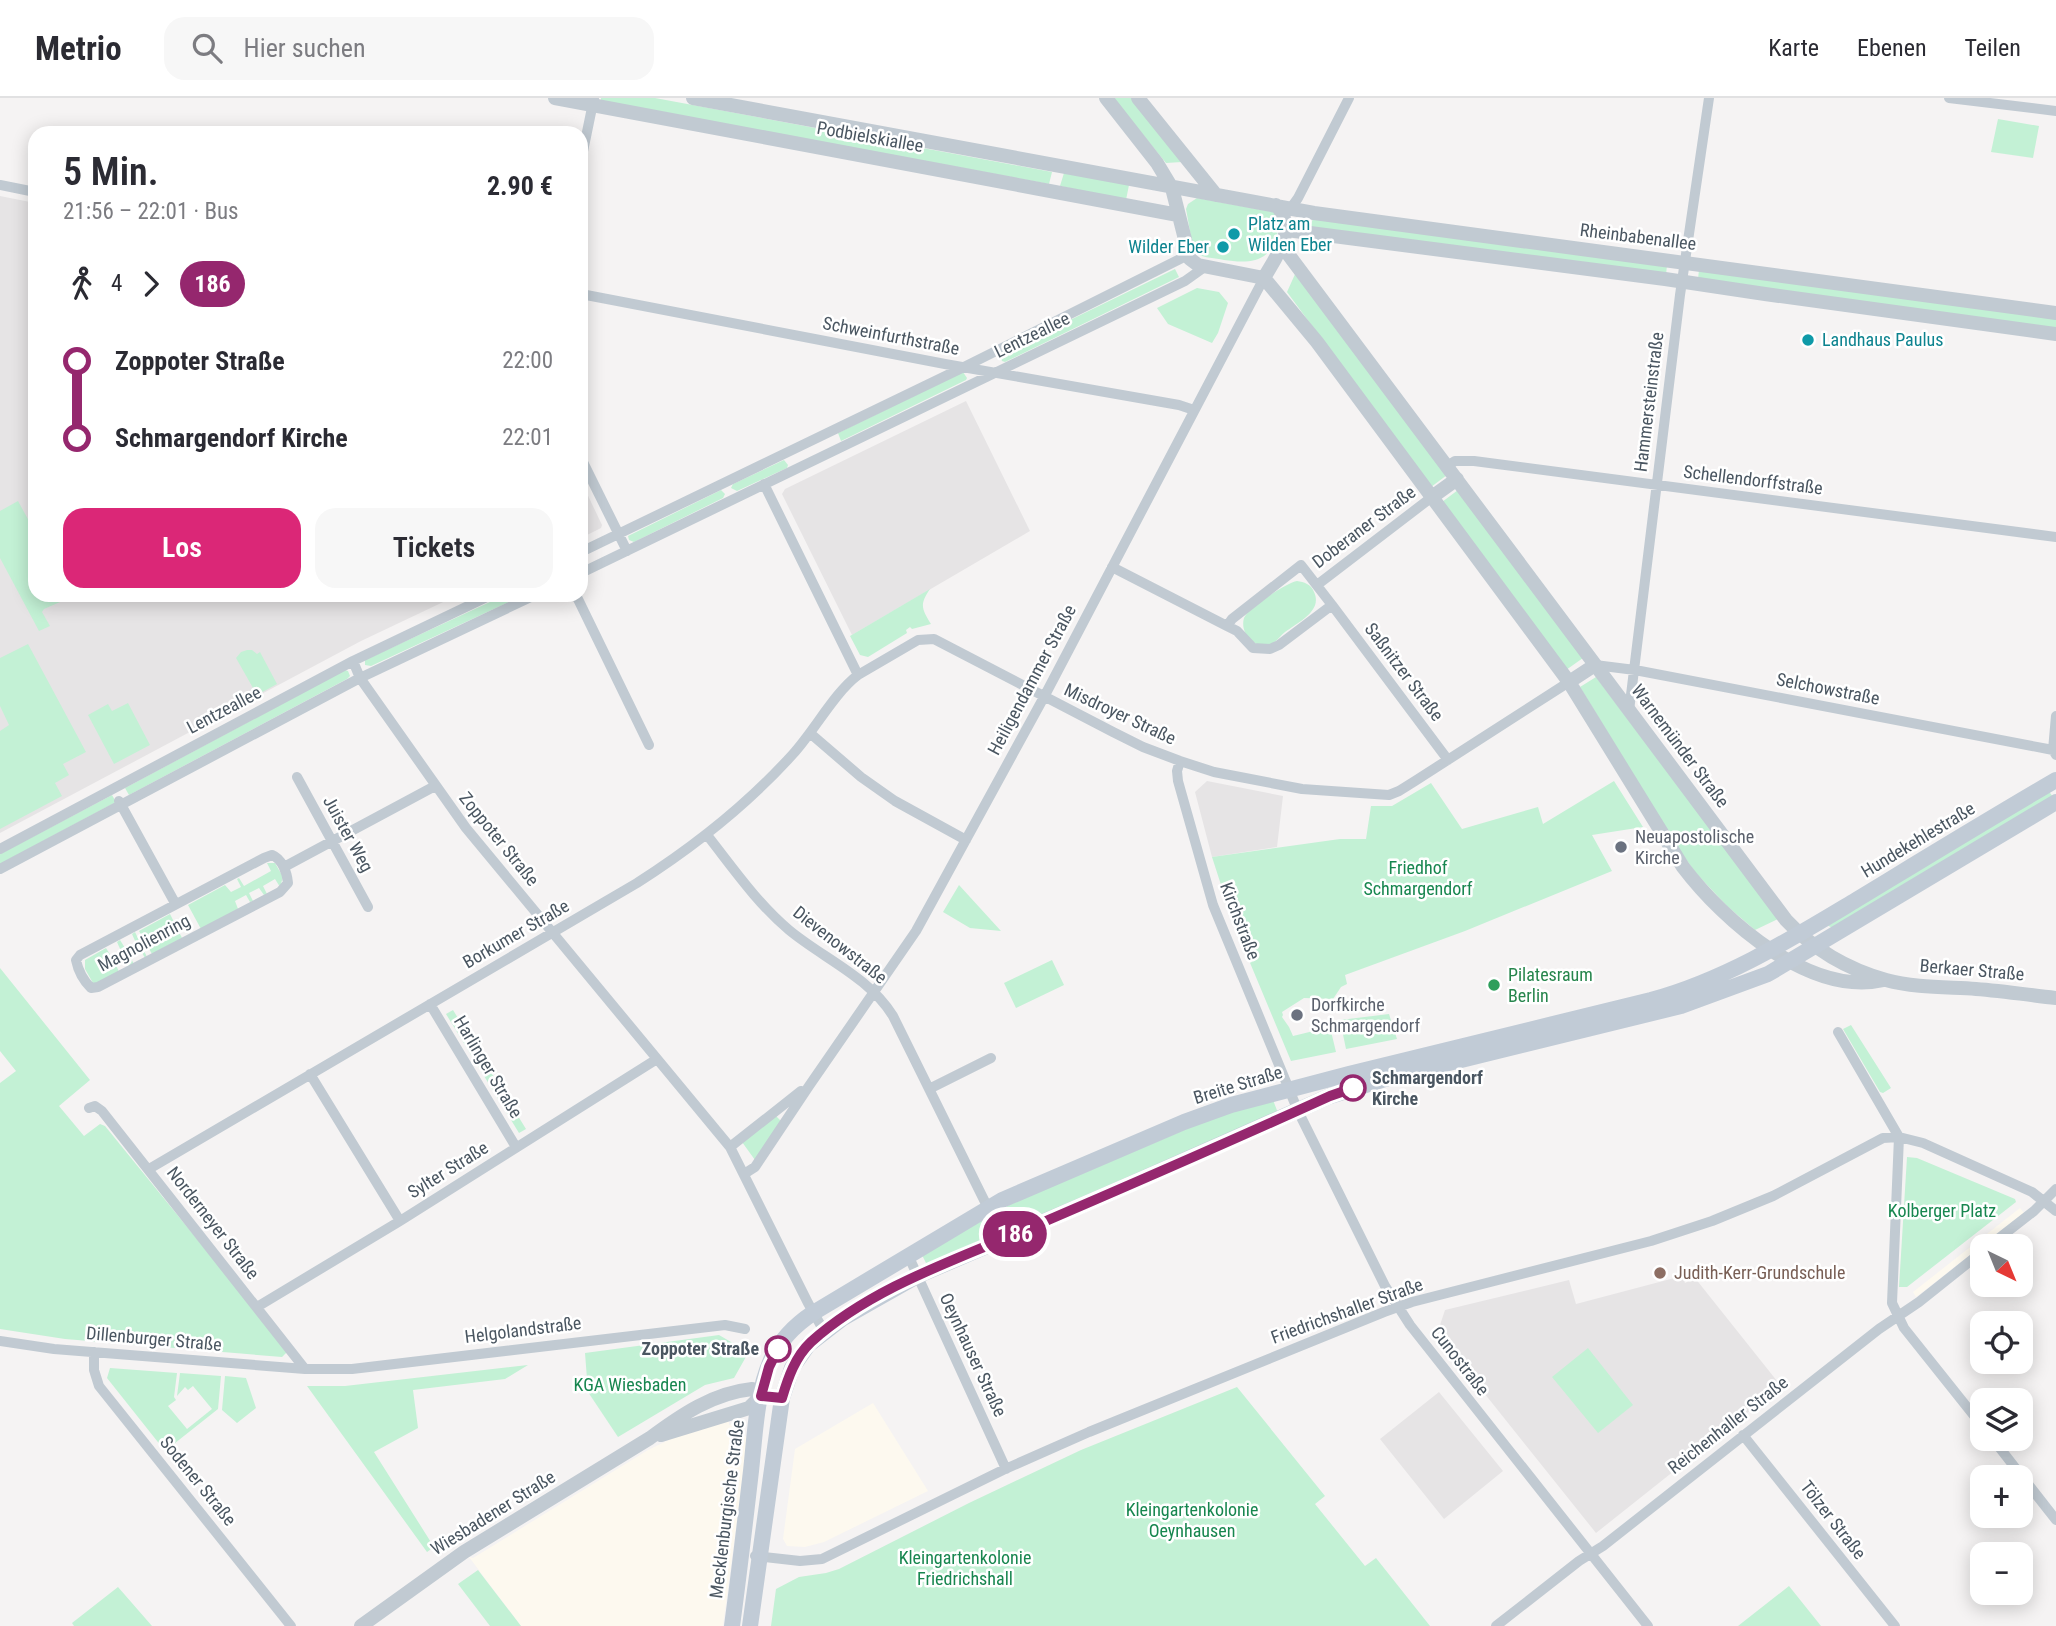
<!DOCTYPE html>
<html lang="de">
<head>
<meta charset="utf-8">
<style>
	body { margin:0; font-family:"Roboto Condensed",sans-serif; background:#f7f7f7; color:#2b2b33; height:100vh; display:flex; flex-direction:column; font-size:26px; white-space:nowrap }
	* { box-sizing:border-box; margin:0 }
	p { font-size:23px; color:#7c7c81 }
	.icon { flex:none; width:38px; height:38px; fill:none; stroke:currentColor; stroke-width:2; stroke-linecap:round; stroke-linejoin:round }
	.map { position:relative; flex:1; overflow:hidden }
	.side { position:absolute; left:28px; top:28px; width:560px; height:476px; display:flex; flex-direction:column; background:#fff; border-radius:21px; box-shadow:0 4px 18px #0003 }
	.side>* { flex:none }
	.badge { padding:0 14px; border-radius:23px; font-size:24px; line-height:46px }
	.needle { width:46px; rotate:137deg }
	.fabs { position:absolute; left:1970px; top:1136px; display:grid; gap:14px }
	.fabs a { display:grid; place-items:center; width:63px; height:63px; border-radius:14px; background:#fff; box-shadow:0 4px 18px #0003; font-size:35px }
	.map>.badge { position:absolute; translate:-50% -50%; box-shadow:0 0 0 4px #fff }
	.legs { display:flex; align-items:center; gap:10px; height:77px; padding:0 35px; font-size:23px }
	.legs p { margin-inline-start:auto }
	.overview { display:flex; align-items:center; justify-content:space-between; height:119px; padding:0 35px }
	h1 { font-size:38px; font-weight:600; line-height:52px }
	.button { display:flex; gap:14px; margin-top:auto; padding:14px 35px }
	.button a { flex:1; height:80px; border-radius:21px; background:#db2777; color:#fff; font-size:28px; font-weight:600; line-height:80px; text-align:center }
	.button a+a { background:#f7f7f7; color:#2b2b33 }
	ul { padding:0 35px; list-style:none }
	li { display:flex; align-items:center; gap:24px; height:77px; font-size:26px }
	li i { display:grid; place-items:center; width:10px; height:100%; margin:0 9px; background:currentColor }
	li i::after { content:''; width:18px; height:18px; margin:-9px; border:5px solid; border-radius:50%; background:#fff }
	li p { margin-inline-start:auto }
	li:first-child i { background:linear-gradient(#0000 50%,currentColor 0) }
	li:last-child i { background:linear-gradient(currentColor 50%,#0000 0) }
	header { display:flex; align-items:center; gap:42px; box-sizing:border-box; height:98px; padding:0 35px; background:#fff; border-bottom:2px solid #e1e1e2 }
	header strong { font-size:33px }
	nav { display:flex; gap:38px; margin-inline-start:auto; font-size:24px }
	.search { width:490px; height:63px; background:#f7f7f7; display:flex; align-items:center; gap:18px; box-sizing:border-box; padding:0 24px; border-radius:21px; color:#7c7c81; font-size:26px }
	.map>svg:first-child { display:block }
	.commercial { fill:#fdf9ef }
	.education { fill:#e6e4e5 }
	.green { fill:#c3f1d5 }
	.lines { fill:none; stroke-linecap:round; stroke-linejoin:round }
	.minor { stroke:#c1cad2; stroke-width:10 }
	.tertiary { stroke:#c1cad2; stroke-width:14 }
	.secondary { stroke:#c1cbd6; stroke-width:16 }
	.line-1-casing { stroke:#fff; stroke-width:16 }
	.line-1 { stroke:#95276e; stroke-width:10 }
	.culture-dot { fill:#0f9aa8; stroke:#fff; stroke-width:2.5 }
	.worship-dot { fill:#6b7280; stroke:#fff; stroke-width:2.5 }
	.leisure-dot { fill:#2e9e5b; stroke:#fff; stroke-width:2.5 }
	.stop-1-dot { fill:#fff; stroke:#95276e; stroke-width:3.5 }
	.education-dot { fill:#8d6e63; stroke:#fff; stroke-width:2.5 }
	.labels { text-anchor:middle; stroke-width:5; stroke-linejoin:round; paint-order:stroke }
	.street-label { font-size:18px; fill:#4a5661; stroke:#fff }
	.culture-label { font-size:18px; fill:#0d838f; stroke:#fff; text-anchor:start }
	.worship-label { font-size:18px; fill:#5b616d; stroke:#fff; text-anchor:start }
	.park-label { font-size:18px; fill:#17864f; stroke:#fff }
	.leisure-label { font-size:18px; fill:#27864d; stroke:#fff; text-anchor:start }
	.stop-label { font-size:18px; font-weight:bold; fill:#4a5661; stroke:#fff; text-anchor:start }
	.education-label { font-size:18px; fill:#785e54; stroke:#fff; text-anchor:start }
</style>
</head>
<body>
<header>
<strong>Metrio</strong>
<div class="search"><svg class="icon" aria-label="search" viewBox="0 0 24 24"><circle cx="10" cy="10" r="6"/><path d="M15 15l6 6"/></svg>Hier suchen</div>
<nav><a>Karte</a><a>Ebenen</a><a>Teilen</a></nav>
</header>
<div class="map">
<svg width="2056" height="1528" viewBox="0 0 2056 1528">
	<rect width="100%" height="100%" fill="#f5f3f3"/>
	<path class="commercial" d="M2020 1110 2024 1115 1916 1199 1913 1194Z
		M873 1305 928 1393 824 1444 805 1449 787 1448 783 1441 795 1351Z
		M729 1323V1327L735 1325 741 1327 744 1332V1338L748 1339 723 1528H521L469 1459 473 1460 648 1352 673 1340Z"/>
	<path class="education" d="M0 98 35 105V497H458L361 543 0 735Z
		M966 303 1030 433 852 537 782 396 785 391Z
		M581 383 602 427 601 430 581 440Z
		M1207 683 1283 698 1277 749 1212 759 1195 694Z
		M1682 1178 1685 1185 1695 1180 1781 1288 1596 1435 1437 1236 1445 1212 1569 1182 1576 1206Z
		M1439 1294 1503 1373 1444 1421 1380 1341Z"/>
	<path class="green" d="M601 0H655L1052 74 1049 86 601 3Z
		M1113 0H1131L1182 64 1166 65Z
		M1998 21 2039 28 2033 60 1991 54Z
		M1064 75 1129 87 1126 102 1060 88Z
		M1197 100 1274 114C1279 124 1279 131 1276 141 1268 166 1245 165 1224 162 1215 160 1205 160 1196 156L1193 150 1186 111 1188 106Z
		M1313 120 1667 167 1666 177 1310 130Z
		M1175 171 1179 179 1005 264 1002 263 1000 256Z
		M1699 171 2056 219V231L1698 182Z
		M1296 174 1447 377 1431 389 1287 194Z
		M1197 190 1219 194 1228 205 1218 235 1212 245 1168 226 1157 210Z
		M963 274 967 280 966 282 841 343 838 335Z
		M784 362 788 367 787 370 737 393 731 390 733 386Z
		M721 392 725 396 723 400 634 444 629 442 628 438Z
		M1458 392 1583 560 1566 572 1442 404Z
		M18 403 35 434V497H65L59 500 60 504 44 511 42 514 50 528 39 533 0 460V413Z
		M1297 483C1304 484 1311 486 1314 494 1323 513 1298 524 1285 534 1281 537 1278 542 1273 545 1258 554 1239 537 1244 520 1248 510 1286 485 1297 483Z
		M930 491C919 507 922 511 931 526L912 531 910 529 906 532 907 535 868 559 860 557 850 538Z
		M505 497H524L371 568 365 567V562Z
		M28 546 86 654 63 666 69 677 55 685 62 698 0 731V633L9 627 0 608V560Z
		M247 552H252L257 556 260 554 277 586 257 597 236 560 241 554Z
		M345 572 348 573 350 578 347 581 129 697 125 690Z
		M1596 579 1778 821 1755 832 1727 808 1695 774 1676 747 1580 589Z
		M128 605 150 647 114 666 88 617 108 606 112 613Z
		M1614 683 1643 729 1592 737 1612 773 1465 833 1345 877 1347 886 1341 889 1333 901 1304 900 1282 914 1283 917 1282 919 1289 929 1293 938 1330 929 1336 954 1291 963 1233 824 1212 759 1340 741H1366L1371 708H1392L1431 685 1462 731 1538 709 1543 726Z
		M2048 692 2053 699 1834 831 1827 827Z
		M112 697 116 704 0 766V756Z
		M267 765H275L283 779 280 789 275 781 263 788 267 796 264 797 259 790 249 795 253 803 250 804 246 797 235 803 238 811 201 831 188 807 225 787 231 794 241 789 237 781 239 780 244 788 271 773Z
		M959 787 1001 833 970 830 943 814Z
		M170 816 182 840 152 856 139 833Z
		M135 834 147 859 145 860 141 853 130 859 134 866 129 869 125 862 116 867 119 874 99 885H93L85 871V862L106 850 111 858 121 853 117 844 120 842 125 850 136 845 132 836Z
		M1052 862 1064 887 1016 910 1004 885Z
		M0 870 90 982 59 1008 84 1038 100 1026 105 1028 288 1253 282 1259 65 1241 0 1231V985L16 973 0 953Z
		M453 912 526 1031 519 1035 446 916Z
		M1389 916 1397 941 1346 951 1340 922Z
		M1851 927 1891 990 1883 995 1880 994 1843 931Z
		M1273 1002 1278 1015 927 1167 922 1157 1011 1106 1212 1020Z
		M775 1017 782 1024 755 1062 742 1044Z
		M1907 1059 1917 1060 2015 1101 2016 1104 1907 1189H1899Z
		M719 1237 743 1251 747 1257 734 1280 705 1287 618 1339 588 1294 585 1255Z
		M1588 1250 1633 1307 1598 1335 1552 1279Z
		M528 1267 505 1281 413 1292 418 1330 374 1354 434 1449 427 1454 307 1288H345Z
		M110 1270 177 1275 174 1299 176 1302 168 1308 187 1331 212 1311 193 1288 188 1292 185 1289 177 1298 180 1275 221 1278 218 1311 165 1353 107 1280Z
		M225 1278 246 1280 256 1310 237 1325 222 1312Z
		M1237 1289 1325 1398 1315 1406 1365 1468 1376 1460 1430 1528H771L776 1491 799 1479 826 1475 839 1471 969 1405 1081 1352Z
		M478 1472 521 1528H490L458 1486Z
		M1789 1488 1821 1528H1738Z
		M118 1489 152 1528H74L72 1525Z"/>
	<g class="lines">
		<path class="minor" d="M1949 0 2056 13
			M581 63 594 0
			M0 87 35 94
			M1288 114 1298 100 1349 0
			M581 196 945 266 1179 307 1194 312
			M581 360 627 453
			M1447 368 1455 363H1474L2056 439
			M764 386 858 577 918 542 934 541 1113 634 1143 649 1180 663 1214 674 1302 691 1389 697 1399 693 1415 683 1569 584
			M581 454 964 269 1188 157
			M1301 467 1332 507 1279 547 1270 551 1253 550 1237 533 1227 528 1232 521Z
			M1112 469 1227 528
			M581 475 1185 183 1206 168
			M1317 487 1432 399
			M576 497 649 647
			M1332 507 1448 662
			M353 563 360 580 466 730 730 1049 808 1205 824 1233
			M1595 567 1635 572 2053 652
			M1629 613 1680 197 1709 0
			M2056 618 2053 652 2056 657
			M811 636 861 679 895 703 966 742
			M1180 663 1177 673 1178 683 1213 807 1298 1013 1385 1188 1410 1227 1648 1528
			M297 679 368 809
			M119 703 175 805
			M707 737C733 770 757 805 789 832 824 861 868 878 893 918L988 1110
			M0 751 353 563 491 497
			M272 757C282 761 287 774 288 785L280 794 98 889 91 890C84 883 78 872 76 862L80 857 264 760Z
			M284 769 435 688
			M0 771 360 580 535 497
			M430 906 516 1049
			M310 976 400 1123
			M929 991 991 960
			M89 1010 95 1008 102 1013 305 1271
			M730 1049 801 993
			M149 1071 637 785C695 748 747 707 793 656 814 633 835 594 858 577
			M744 1076 755 1069 809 988 916 833 1044 599 1264 180
			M1989 1148 2034 1113 2056 1091
			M908 1157 1006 1371
			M257 1209 400 1123 657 961
			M0 1243 54 1251 305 1271H352L725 1227 745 1231
			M94 1254V1272L99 1288 291 1528
			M1983 1329 1904 1230 1892 1205 1899 1039 1923 1045 2032 1094 2056 1113
			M1743 1337 1895 1528
			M1992 1340 2056 1422
			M755 1458 800 1463 822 1461 1003 1372 1089 1334 1384 1214 1412 1204 1651 1143 1712 1123 1773 1098 1883 1040 1899 1039 1838 934
			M1496 1528 1579 1463 1603 1448 1879 1231 1919 1204 1983 1153"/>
		<path class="tertiary" d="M555 0 1178 117
			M693 0 1314 115 2056 215
			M1106 0 1157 65 1172 90 1190 161 1198 167 1264 180
			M1138 0 1216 97
			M1287 132 1665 181 1765 196 2056 236
			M1282 148 1786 822C1813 851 1847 871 1886 882 1915 890 1947 889 1976 891 2003 893 2029 897 2056 900
			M1264 180 1317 244 1569 584 1683 769C1724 823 1810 899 1884 882
			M1264 180C1277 157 1298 131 1276 107
			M1432 399 1457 381
			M1569 584 1595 567
			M661 1337 749 1310 761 1298
			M361 1528 464 1454 650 1340C681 1317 713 1295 752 1291L761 1298 782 1300"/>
		<path class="secondary" d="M732 1528C739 1476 745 1425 751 1373 755 1337 756 1296 771 1262 780 1242 795 1227 813 1215L1002 1102 1184 1024 1231 1007 1349 976 1651 902C1725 882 1791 841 1856 802 1922 762 1989 721 2056 682
			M750 1528 782 1300 792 1270 808 1247 843 1220 917 1178 1108 1096 1330 998 1388 980 1681 908 1768 876 2056 704"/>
	</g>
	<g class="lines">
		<defs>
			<path id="line-1" d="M778 1251 769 1269 761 1298 782 1300C788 1280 795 1259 811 1244 872 1189 958 1161 1032 1129 1132 1086 1231 1043 1330 998L1353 990"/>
		</defs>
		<use href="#line-1" class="line-1-casing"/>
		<use href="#line-1" class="line-1"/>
	</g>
	<g class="culture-dot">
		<circle cx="1234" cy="136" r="7"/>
		<circle cx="1223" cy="149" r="7"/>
		<circle cx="1808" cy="242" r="7"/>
	</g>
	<g class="worship-dot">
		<circle cx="1621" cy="749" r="7"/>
		<circle cx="1297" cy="917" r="7"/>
	</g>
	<circle class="leisure-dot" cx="1494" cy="887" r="7"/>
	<g class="stop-1-dot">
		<circle cx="1353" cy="990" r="12"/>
		<circle cx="778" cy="1251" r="12"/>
	</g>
	<circle class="education-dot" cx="1660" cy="1175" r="7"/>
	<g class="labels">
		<g class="street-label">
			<text transform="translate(870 39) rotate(10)" y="6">Podbielskiallee</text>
			<text transform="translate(1638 139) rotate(7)" y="6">Rheinbabenallee</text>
			<text transform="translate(1032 237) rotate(-26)" y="6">Lentzeallee</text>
			<text transform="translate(891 238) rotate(11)" y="6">Schweinfurthstraße</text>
			<text transform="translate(1649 304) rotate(-83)" y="6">Hammersteinstraße</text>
			<text transform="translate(1753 382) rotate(7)" y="6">Schellendorffstraße</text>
			<text transform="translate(1364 429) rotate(-37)" y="6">Doberaner Straße</text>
			<text transform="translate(1404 574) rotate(53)" y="6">Saßnitzer Straße</text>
			<text transform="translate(1032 582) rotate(-62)" y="6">Heiligendammer Straße</text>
			<text transform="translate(1828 591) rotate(11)" y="6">Selchowstraße</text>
			<text transform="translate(224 612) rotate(-28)" y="6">Lentzeallee</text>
			<text transform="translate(1120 616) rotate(25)" y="6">Misdroyer Straße</text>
			<text transform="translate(1680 648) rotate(53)" y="6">Warnemünder Straße</text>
			<text transform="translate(348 736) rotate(61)" y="6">Juister Weg</text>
			<text transform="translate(499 741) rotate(51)" y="6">Zoppoter Straße</text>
			<text transform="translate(1918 742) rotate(-31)" y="6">Hundekehlestraße</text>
			<text transform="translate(1240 823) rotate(69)" y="6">Kirchstraße</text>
			<text transform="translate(516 836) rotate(-30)" y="6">Borkumer Straße</text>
			<text transform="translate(144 845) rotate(-28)" y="6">Magnolienring</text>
			<text transform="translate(840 847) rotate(38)" y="6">Dievenowstraße</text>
			<text transform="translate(1972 872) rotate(5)" y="6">Berkaer Straße</text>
			<text transform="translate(488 969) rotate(59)" y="6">Harlinger Straße</text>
			<text transform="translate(1238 987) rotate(-17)" y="6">Breite Straße</text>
			<text transform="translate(448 1072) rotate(-32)" y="6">Sylter Straße</text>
			<text transform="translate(213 1125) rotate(52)" y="6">Norderneyer Straße</text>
			<text transform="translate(1347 1213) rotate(-20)" y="6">Friedrichshaller Straße</text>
			<text transform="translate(523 1232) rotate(-7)" y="6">Helgolandstraße</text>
			<text transform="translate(154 1241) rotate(5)" y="6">Dillenburger Straße</text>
			<text transform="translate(973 1257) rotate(65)" y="6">Oeynhauser Straße</text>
			<text transform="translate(1460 1263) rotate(52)" y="6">Cunostraße</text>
			<text transform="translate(1728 1327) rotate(-38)" y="6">Reichenhaller Straße</text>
			<text transform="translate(198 1383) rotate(51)" y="6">Sodener Straße</text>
			<text transform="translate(727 1411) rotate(-83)" y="6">Mecklenburgische Straße</text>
			<text transform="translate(493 1415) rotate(-32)" y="6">Wiesbadener Straße</text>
			<text transform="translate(1833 1422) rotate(52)" y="6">Tölzer Straße</text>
		</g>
		<g class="culture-label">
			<text x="1248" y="132">Platz am<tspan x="1248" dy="21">Wilden Eber</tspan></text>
			<text x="1209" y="155" text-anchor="end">Wilder Eber</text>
			<text x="1822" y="248">Landhaus Paulus</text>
		</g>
		<g class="worship-label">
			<text x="1635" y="745">Neuapostolische<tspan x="1635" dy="21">Kirche</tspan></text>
			<text x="1311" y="913">Dorfkirche<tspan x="1311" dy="21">Schmargendorf</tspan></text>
		</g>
		<g class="park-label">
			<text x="1418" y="776">Friedhof<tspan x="1418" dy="21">Schmargendorf</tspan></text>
			<text x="1942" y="1119">Kolberger Platz</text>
			<text x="630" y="1293">KGA Wiesbaden</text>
			<text x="1192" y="1418">Kleingartenkolonie<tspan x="1192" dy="21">Oeynhausen</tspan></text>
			<text x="965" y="1466">Kleingartenkolonie<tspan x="965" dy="21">Friedrichshall</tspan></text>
		</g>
		<g class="leisure-label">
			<text x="1508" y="883">Pilatesraum<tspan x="1508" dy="21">Berlin</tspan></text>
		</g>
		<g class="stop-label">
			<text x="1372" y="986">Schmargendorf<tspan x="1372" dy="21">Kirche</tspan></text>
			<text x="759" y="1257" text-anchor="end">Zoppoter Straße</text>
		</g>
		<g class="education-label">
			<text x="1674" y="1181">Judith-Kerr-Grundschule</text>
		</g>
	</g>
</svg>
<div class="fabs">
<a><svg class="needle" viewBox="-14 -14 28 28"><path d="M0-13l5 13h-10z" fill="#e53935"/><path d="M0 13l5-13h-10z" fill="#7c7c81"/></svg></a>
<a><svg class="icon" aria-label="locate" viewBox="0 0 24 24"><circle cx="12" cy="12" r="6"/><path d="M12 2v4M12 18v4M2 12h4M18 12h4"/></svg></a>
<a><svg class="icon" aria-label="layers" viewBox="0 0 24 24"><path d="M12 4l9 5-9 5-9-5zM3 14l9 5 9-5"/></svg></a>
<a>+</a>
<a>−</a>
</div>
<b class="badge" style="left:1015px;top:1136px;background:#95276e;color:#fff">186</b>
<section class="side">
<div class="overview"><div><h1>5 Min.</h1><p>21:56 – 22:01 · Bus</p></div><b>2.90 €</b></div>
<div class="legs"><svg class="icon" aria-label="walk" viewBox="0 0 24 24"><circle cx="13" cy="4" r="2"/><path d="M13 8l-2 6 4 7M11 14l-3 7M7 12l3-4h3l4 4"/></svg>4<svg class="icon" aria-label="forward" viewBox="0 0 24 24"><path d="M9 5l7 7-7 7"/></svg><b class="badge" style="background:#95276e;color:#fff">186</b></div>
<ul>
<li><i style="color:#95276e"></i><b>Zoppoter Straße</b><p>22:00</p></li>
<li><i style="color:#95276e"></i><b>Schmargendorf Kirche</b><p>22:01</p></li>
</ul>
<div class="button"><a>Los</a><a>Tickets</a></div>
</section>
</div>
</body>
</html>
